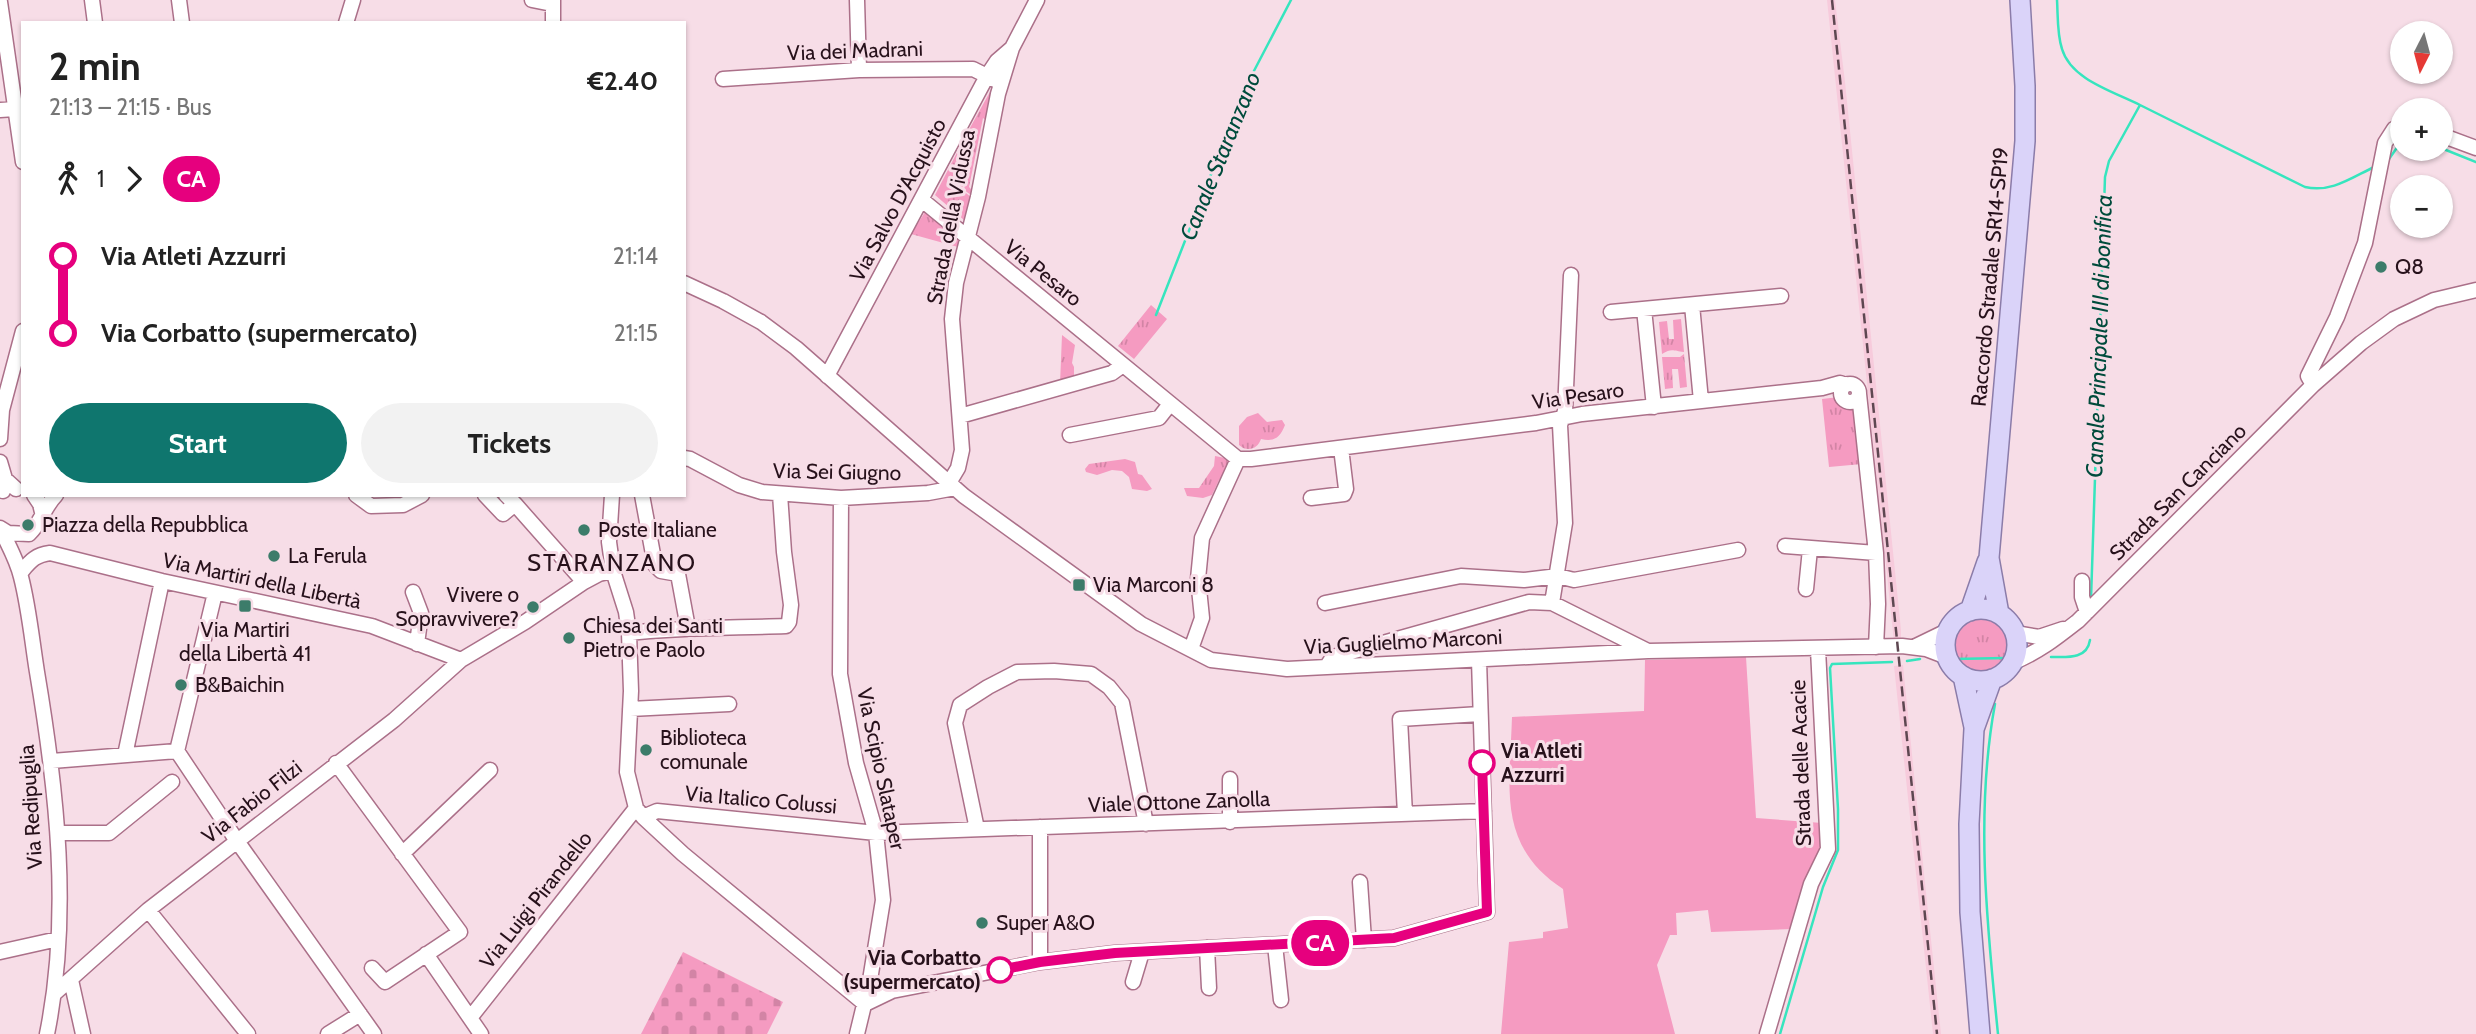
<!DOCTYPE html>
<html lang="en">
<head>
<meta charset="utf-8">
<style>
	body { margin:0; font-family:Cabin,sans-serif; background:#f2f2f2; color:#222; height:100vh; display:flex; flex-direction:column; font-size:26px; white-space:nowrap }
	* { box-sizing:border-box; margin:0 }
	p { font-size:23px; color:#767676 }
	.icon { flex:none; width:38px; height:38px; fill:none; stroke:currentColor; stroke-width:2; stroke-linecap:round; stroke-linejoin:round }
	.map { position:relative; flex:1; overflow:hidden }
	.sheet { position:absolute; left:21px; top:21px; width:665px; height:476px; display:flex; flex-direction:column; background:#fff; border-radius:0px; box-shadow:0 2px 5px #0004 }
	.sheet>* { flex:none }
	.badge { padding:0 14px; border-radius:23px; font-size:24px; line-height:46px }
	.needle { width:46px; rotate:186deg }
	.buttons { position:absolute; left:2390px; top:21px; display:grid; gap:14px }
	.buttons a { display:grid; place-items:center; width:63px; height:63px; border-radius:50%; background:#fff; box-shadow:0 2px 5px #0004; font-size:35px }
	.map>.badge { position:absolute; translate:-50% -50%; box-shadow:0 0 0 4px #fff }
	.legs { display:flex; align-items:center; gap:10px; height:77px; padding:0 28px; font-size:23px }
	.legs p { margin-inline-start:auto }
	.summary { display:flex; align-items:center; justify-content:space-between; height:119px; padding:0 28px }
	h1 { font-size:38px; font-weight:700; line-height:52px }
	.button { display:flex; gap:14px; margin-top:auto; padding:14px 28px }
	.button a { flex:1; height:80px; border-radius:42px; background:#0f766e; color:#fff; font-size:28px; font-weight:700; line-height:80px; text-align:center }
	.button a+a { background:#f2f2f2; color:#222 }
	ul { padding:0 28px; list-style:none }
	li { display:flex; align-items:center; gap:24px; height:77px; font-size:26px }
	li i { display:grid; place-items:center; width:10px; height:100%; margin:0 9px; background:currentColor }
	li i::after { content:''; width:18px; height:18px; margin:-9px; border:5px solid; border-radius:50%; background:#fff }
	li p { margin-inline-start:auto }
	li:first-child i { background:linear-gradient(#0000 50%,currentColor 0) }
	li:last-child i { background:linear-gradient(currentColor 50%,#0000 0) }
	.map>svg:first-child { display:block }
	.built { fill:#f7cbdc }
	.grass { fill:url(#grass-tufts) }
	.cemetery { fill:url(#cemetery-stones) }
	.park { fill:#f59bc1 }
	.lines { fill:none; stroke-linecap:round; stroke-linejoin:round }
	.stream { stroke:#36e5be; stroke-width:2.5 }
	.minor-casing { stroke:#ab7089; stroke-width:17 }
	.major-casing { stroke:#8b7ca9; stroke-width:22 }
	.minor { stroke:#fff; stroke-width:14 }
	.major { stroke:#dad3f9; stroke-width:19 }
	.rail { stroke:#5e4751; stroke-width:2.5; stroke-dasharray:10 5; stroke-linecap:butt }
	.line-1-casing { stroke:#fff; stroke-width:16 }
	.line-1 { stroke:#e6007e; stroke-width:10 }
	.poi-dot { fill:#3c7c6a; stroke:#f7dde7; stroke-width:2.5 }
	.stop-1-dot { fill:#fff; stroke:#e6007e; stroke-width:3.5 }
	.labels { text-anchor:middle; stroke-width:6; stroke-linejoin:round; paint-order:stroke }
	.street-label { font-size:21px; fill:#27111b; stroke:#f7dde7 }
	.poi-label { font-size:21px; fill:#27111b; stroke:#f7dde7; text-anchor:start }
	.stop-label { font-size:21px; font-weight:bold; fill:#27111b; stroke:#f7dde7; text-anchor:start }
	.water-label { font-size:23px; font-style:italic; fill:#004b3c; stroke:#f7dde7 }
	.quarter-label { font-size:24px; letter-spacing:2px; fill:#27111b; stroke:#f7dde7 }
</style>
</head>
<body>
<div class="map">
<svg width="2476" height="1034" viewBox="0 0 2476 1034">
	<defs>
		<pattern id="grass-tufts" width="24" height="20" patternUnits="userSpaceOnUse" patternTransform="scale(1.75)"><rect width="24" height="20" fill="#f59bc1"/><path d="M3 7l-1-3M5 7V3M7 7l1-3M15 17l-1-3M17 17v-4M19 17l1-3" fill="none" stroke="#d284a5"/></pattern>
		<pattern id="cemetery-stones" width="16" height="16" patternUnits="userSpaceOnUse" patternTransform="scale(1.75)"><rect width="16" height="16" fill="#f59bc1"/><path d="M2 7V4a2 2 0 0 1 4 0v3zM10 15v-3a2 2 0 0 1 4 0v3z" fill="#d284a5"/></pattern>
	</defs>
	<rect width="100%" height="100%" fill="#f7dde7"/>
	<path class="built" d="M1827 0H1835L1845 82 1901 630V641L1894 642Z
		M1903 665 1925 883 1941 1034H1933L1894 666Z"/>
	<path class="grass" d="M991 90 993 92 987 121 983 118 969 187 972 190 971 195 964 190 973 145 966 135Z
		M965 137 971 145 962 190 971 197 964 220 935 195Z
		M925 212 958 239V247L911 234Z
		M1151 305 1167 319 1134 359 1118 346Z
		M1681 319 1684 352C1673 351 1672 348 1662 354L1659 322 1667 321 1669 339H1674L1673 320Z
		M1062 335 1075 345 1072 363 1074 367V380L1060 384Z
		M1684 354 1687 387 1680 388 1678 369H1672L1673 388 1665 389 1662 357H1680Z
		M1839 397 1846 405 1856 404 1862 464 1829 467 1822 399Z
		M1258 413 1267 422 1282 420 1285 425C1280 438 1274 442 1261 439 1258 447 1252 451 1243 448L1239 445V426L1247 417Z
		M1215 456 1230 459 1225 476 1219 480 1212 495 1203 498 1187 496 1184 488H1199L1214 466Z
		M1125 459 1135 462 1138 474 1142 475 1152 489 1147 491 1132 489 1129 477 1122 471 1112 470 1097 475 1086 472 1085 469 1089 464Z
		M1952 644a30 30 0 1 1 60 0a30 30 0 1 1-60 0Z"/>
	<path class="cemetery" d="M683 952 783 1002 767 1034H641Z"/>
	<path class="park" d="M1746 657 1756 818 1822 823 1819 854 1792 929 1711 932 1708 910 1676 913 1677 935H1670L1657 965 1675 1034H1501L1509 942 1543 938V932L1568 928 1563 889C1496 845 1510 787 1512 717L1644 711 1645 660Z"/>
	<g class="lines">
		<path class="stream" d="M2057 0C2058 16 2057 34 2062 49 2071 80 2115 92 2140 105L2109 161 2105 177 2091 599
			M2140 105 2305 187C2331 193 2351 178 2374 167
			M2441 148 2476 162
			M2389 159 2403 139
			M1156 315 1244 90 1291 0
			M2051 657C2066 657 2087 660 2090 640
			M1954 659 2005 658
			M1907 661 1920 659
			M1995 704C1975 812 1987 926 1998 1034
			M1780 1034 1823 887 1838 850V809L1830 668 1832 664 1892 662"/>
		<defs>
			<path id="minor" d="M92 0 95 23
				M179 0 182 23
				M532 0 552 4
				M857 0 859 70
				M0 2 23 162
				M346 23 353 0
				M553 23V0
				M723 79 859 70 973 69 995 80
				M0 110 15 109
				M2441 135 2476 148
				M922 200 1238 459H1251L1536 423 1582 414 1822 388 1840 383 1846 385
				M684 283 723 301 761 322 796 348 964 496 1141 624 1211 660 1287 669 1648 651 1902 646 1926 649 1947 657
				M1692 305 1701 401
				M1644 309 1654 407
				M1611 312 1781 296
				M827 376 987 76 997 61 1012 48
				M1841 393a9 9 0 1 1 18 0a9 9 0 1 1-18 0Z
				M2313 385 2308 376 2337 317 2365 243 2385 143 2394 129 2403 125
				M1859 394 1876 553 1878 604 1876 647
				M960 416 1112 373 1123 365
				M1070 435 1159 418 1170 404
				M0 439 2 410 23 331
				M684 458 690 459 739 485 762 492 841 498 928 493 955 488
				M0 462 5 479 16 489
				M949 483 958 468 962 450 952 319 956 283 978 197 998 94 1012 48 1037 0
				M0 490 3 491
				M34 495 40 504 42 512
				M356 495 371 506 403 505 422 495
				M485 495 503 514 515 504 506 495
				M612 495 609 542 613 571 626 612 629 633 631 691 627 772 636 808 643 817 683 854 865 1004
				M642 495 655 565 661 571 678 574 688 628
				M841 498 840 674 856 763 876 833 883 900 870 980 857 1034
				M1311 498 1344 494 1346 489 1341 448
				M515 504 584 582
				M0 528C8 544 17 560 21 577 29 608 32 641 37 672 57 791 71 915 47 1034
				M0 528 8 533 29 534C41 523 44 507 56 495
				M1785 546 1876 553
				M22 571C31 560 36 555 50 553L162 581 372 626 461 660
				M2082 581V597L2087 612
				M1806 589 1810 549
				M413 592 421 613 417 644
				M1325 603 1461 576 1524 580 1558 576 1574 580 1738 550
				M1552 603 1565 523 1560 425 1565 411 1571 275
				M629 633C681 627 733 628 786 626L789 622 791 605 784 552 780 494
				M2015 633 2039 637 2063 629
				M1916 646 1949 630
				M1191 649 1202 618 1198 579 1202 538 1238 459
				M2012 663C2040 651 2055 639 2078 621L2313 385 2361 343 2394 319 2434 300 2476 290
				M1327 666 1333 657 1529 602 1552 603 1648 651
				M630 709 729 704
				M177 751 215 593
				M125 755 162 581
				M52 761 177 751 237 841 374 1034
				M336 763 460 932 385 982 372 968
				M1230 779V822
				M1405 814 1400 719 1480 714
				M643 817 657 811 876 833 1484 811
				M977 829 955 723 960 705 988 687 1017 672 1054 671 1091 674 1109 687 1122 703 1146 824
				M58 833H109L172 782
				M402 854 490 770
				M1360 882 1364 940
				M148 910 248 1034
				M1275 945 1281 1000
				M1207 948 1209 988
				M0 952 58 939
				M426 954 481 1034
				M1040 962V827
				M71 980 83 1034
				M1133 982 1142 952
				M55 993 148 910 394 720 461 660 525 622 584 582 599 574 613 571
				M865 1004 892 991 1040 962 1115 953 1394 938 1487 912 1479 660
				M470 1018 636 808
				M328 1034 360 1014
				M1767 1034 1811 884 1828 849 1818 649"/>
			<path id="major" d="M1945 645a36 36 0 1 1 72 0a36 36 0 1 1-72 0Z
				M1970 611 1987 562
				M1999 614 1989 558 2025 141V86L2020 0
				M1963 676 1974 727
				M1980 1034 1970 912 1969 824 1974 729 1992 679"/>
		</defs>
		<use href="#minor" class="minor-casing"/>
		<use href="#major" class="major-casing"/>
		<use href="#minor" class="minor"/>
		<use href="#major" class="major"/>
		<path class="rail" d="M1832 0 1937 1034"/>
	</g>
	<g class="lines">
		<defs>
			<path id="line-1" d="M1000 970 1040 962 1115 953 1394 938 1487 912 1482 763"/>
		</defs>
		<use href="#line-1" class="line-1-casing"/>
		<use href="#line-1" class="line-1"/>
	</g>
	<g class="poi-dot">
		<circle cx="2381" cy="267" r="7"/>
		<circle cx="28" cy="525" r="7"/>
		<circle cx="584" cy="530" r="7"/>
		<circle cx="274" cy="556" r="7"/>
		<rect x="1072" y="578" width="14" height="14" rx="3.5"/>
		<rect x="238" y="599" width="14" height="14" rx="3.5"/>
		<circle cx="533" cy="607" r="7"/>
		<circle cx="569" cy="638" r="7"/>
		<circle cx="181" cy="685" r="7"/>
		<circle cx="646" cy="750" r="7"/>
		<circle cx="982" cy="923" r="7"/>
	</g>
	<g class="stop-1-dot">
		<circle cx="1482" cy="763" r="12"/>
		<circle cx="1000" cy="970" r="12"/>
	</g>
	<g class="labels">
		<g class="street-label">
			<text transform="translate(855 51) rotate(-2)" y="7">Via dei Madrani</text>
			<text transform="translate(898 200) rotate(-62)" y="7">Via Salvo D'Acquisto</text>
			<text transform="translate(951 217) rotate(-79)" y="7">Strada della Vidussa</text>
			<text transform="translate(1043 273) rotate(39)" y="7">Via Pesaro</text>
			<text transform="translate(1990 277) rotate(-85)" y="7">Raccordo Stradale SR14-SP19</text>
			<text transform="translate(1578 396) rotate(-8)" y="7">Via Pesaro</text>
			<text transform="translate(837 472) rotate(1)" y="7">Via Sei Giugno</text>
			<text transform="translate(2178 492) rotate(-45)" y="7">Strada San Canciano</text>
			<text transform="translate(262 581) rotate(12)" y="7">Via Martiri della Libertà</text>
			<text transform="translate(1403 642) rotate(-3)" y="7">Via Guglielmo Marconi</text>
			<text transform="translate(1801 763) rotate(-92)" y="7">Strada delle Acacie</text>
			<text transform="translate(881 769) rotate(78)" y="7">Via Scipio Slataper</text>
			<text transform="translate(761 800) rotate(5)" y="7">Via Italico Colussi</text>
			<text transform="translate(252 802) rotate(-38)" y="7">Via Fabio Filzi</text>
			<text transform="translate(1179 802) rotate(-2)" y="7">Viale Ottone Zanolla</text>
			<text transform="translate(31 807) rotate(-94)" y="7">Via Redipuglia</text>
			<text transform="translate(536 900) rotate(-52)" y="7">Via Luigi Pirandello</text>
		</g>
		<g class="poi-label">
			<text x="2395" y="274">Q8</text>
			<text x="42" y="532">Piazza della Repubblica</text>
			<text x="598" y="537">Poste Italiane</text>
			<text x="288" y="563">La Ferula</text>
			<text x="1093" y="592">Via Marconi 8</text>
			<text x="519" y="602" text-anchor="end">Vivere o<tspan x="519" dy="24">Sopravvivere?</tspan></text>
			<text x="583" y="633">Chiesa dei Santi<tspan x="583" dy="24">Pietro e Paolo</tspan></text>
			<text x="245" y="637" text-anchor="middle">Via Martiri<tspan x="245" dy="24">della Libertà 41</tspan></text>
			<text x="195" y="692">B&amp;Baichin</text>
			<text x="660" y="745">Biblioteca<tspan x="660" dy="24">comunale</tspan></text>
			<text x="996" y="930">Super A&amp;O</text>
		</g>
		<g class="stop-label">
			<text x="1501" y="758">Via Atleti<tspan x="1501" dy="24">Azzurri</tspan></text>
			<text x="981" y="965" text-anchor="end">Via Corbatto<tspan x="981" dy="24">(supermercato)</tspan></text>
		</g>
		<g class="water-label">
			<text transform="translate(1220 156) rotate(-68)" y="8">Canale Staranzano</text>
			<text transform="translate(2099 336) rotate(-88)" y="8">Canale Principale III di bonifica</text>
		</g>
		<g class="quarter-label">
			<text x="612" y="571">STARANZANO</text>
		</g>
	</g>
</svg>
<div class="buttons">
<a><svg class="needle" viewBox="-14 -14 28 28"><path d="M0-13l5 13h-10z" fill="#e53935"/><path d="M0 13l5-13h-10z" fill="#767676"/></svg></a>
<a>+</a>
<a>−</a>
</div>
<b class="badge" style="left:1320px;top:943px;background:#e6007e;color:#fff">CA</b>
<section class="sheet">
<div class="summary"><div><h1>2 min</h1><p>21:13 – 21:15 · Bus</p></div><b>€2.40</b></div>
<div class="legs"><svg class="icon" aria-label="walk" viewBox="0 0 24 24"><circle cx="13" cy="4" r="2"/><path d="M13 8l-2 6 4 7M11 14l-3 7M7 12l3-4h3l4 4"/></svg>1<svg class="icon" aria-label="forward" viewBox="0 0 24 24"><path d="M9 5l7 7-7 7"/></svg><b class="badge" style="background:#e6007e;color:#fff">CA</b></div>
<ul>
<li><i style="color:#e6007e"></i><b>Via Atleti Azzurri</b><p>21:14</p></li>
<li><i style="color:#e6007e"></i><b>Via Corbatto (supermercato)</b><p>21:15</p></li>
</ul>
<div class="button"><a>Start</a><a>Tickets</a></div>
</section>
</div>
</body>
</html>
